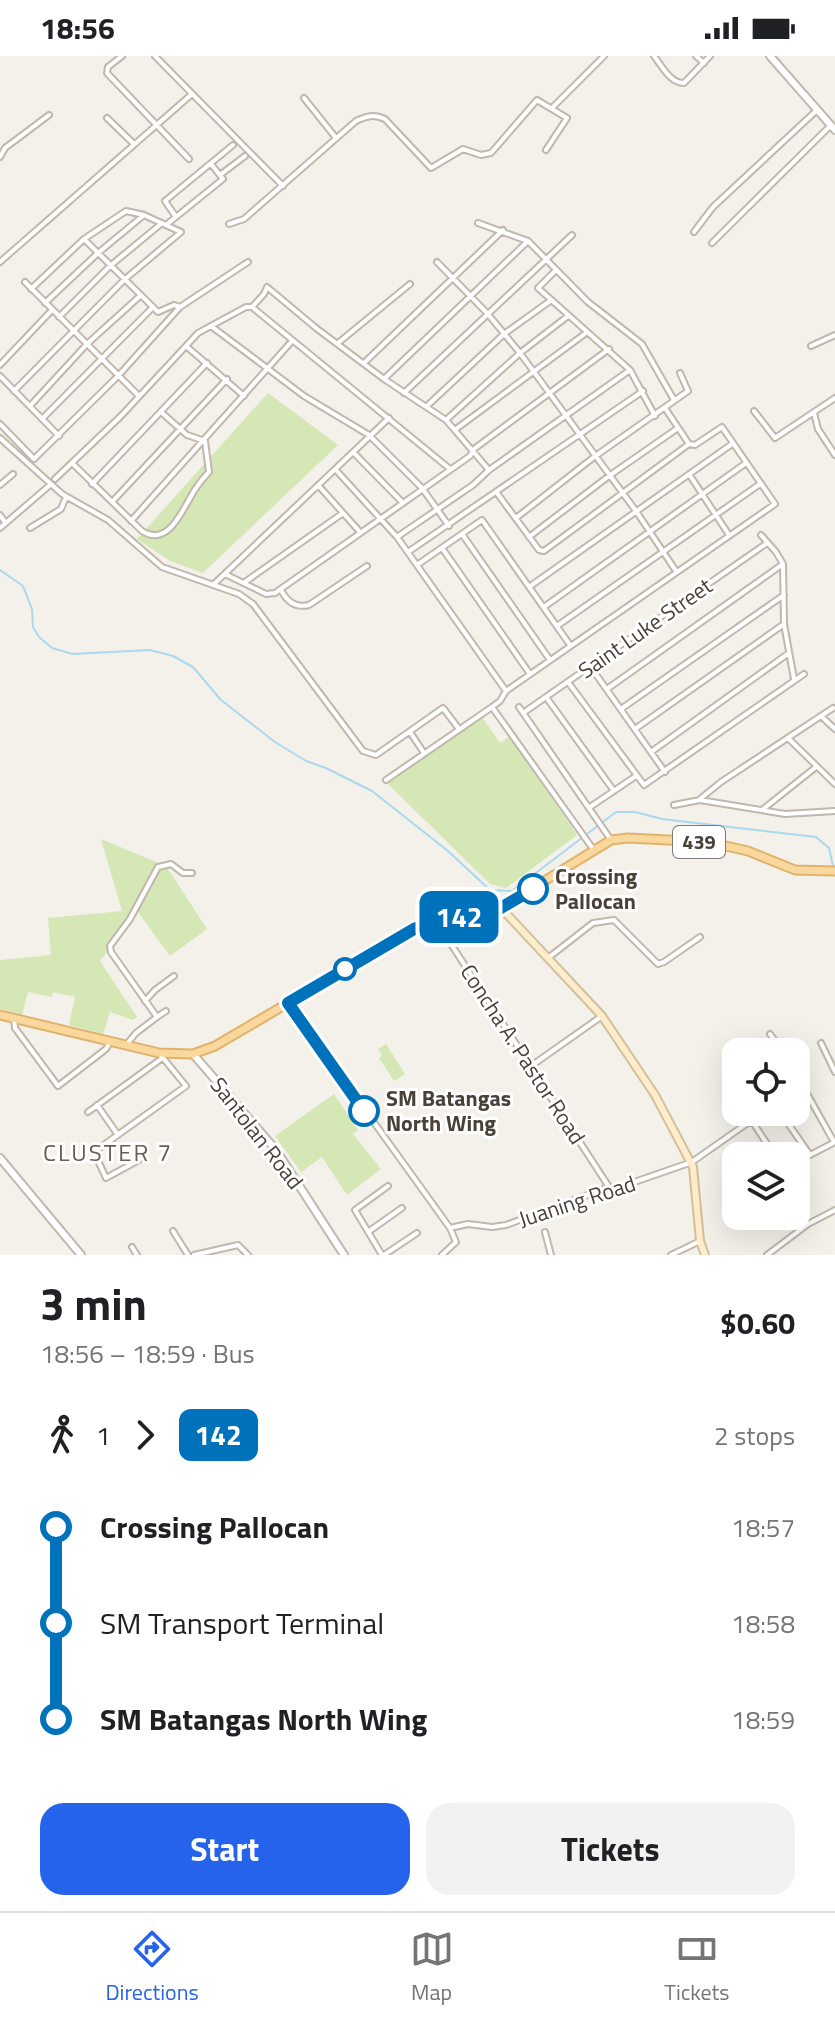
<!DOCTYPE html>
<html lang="en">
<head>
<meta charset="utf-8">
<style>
	body { margin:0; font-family:"Titillium Web",sans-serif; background:#f2f2f2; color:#202124; height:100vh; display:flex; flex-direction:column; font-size:30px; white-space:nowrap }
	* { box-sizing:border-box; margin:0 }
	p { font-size:26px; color:#757577 }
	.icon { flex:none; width:44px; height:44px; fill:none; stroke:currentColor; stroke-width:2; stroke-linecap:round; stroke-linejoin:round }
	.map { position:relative; height:1199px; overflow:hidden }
	.sheet { display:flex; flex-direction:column; background:#fff; flex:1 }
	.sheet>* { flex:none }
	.badge { padding:0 16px; border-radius:12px; font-size:28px; line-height:52px }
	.fabs { position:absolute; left:722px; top:982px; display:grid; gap:16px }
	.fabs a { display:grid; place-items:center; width:88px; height:88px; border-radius:16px; background:#fff; box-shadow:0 8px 32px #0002; font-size:40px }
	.map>.badge { position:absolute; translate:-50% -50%; box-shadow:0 0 0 4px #fff }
	.legs { display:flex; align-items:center; gap:12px; height:88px; padding:0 40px; font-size:26px }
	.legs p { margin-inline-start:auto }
	.summary { display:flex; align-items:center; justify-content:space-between; height:136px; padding:0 40px }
	h1 { font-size:44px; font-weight:700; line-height:60px }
	.button { display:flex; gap:16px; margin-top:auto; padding:16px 40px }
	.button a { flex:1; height:92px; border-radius:24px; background:#2563eb; color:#fff; font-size:32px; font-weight:700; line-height:92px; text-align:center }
	.button a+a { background:#f2f2f2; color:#202124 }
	ul { padding:0 40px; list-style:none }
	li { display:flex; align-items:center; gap:28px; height:96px; font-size:30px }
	li i { display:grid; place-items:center; width:12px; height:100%; margin:0 10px; background:currentColor }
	li i::after { content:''; width:20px; height:20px; margin:-10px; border:6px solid; border-radius:50%; background:#fff }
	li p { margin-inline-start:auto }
	li:first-child i { background:linear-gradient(#0000 50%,currentColor 0) }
	li:last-child i { background:linear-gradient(currentColor 50%,#0000 0) }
	.status { display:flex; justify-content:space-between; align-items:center; height:56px; padding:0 40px; background:#fff; direction:ltr }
	.status svg { height:22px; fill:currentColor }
	.tab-bar { display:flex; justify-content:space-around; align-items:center; height:112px; border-top:2px solid #e0e0e0; background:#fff; font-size:22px; color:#757577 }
	.tab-bar a { display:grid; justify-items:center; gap:4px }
	.tab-bar .active { color:#2563eb }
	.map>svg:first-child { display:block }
	.green { fill:#d5e7b5 }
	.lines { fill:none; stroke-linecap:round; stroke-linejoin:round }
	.stream { stroke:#aad8ee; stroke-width:2 }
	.minor-casing { stroke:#c0b7ad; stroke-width:8 }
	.tertiary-casing { stroke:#c0b7ad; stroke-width:10 }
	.secondary-casing { stroke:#d2bf9b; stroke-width:10 }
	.primary-casing { stroke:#e0b36d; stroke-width:11 }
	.minor { stroke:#fff; stroke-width:4 }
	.tertiary { stroke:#fff; stroke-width:6 }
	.secondary { stroke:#fdedcc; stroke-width:6 }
	.primary { stroke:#fad89d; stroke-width:7 }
	.line-1-casing { stroke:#fff; stroke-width:18 }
	.line-1 { stroke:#0072bc; stroke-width:12 }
	.stop-1-dot { fill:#fff; stroke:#0072bc; stroke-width:4 }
	.labels { text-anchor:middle; stroke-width:6; stroke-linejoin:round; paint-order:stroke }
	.shield { fill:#fff; stroke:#7f7a74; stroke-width:2 }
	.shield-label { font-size:20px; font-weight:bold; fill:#484138 }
	.street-label { font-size:22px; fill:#484138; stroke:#fff }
	.stop-label { font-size:22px; font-weight:bold; fill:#484138; stroke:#fff; text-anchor:start }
	.neighbourhood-label { font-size:24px; letter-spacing:2px; fill:#6b5e50; stroke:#fff }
</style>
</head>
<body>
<div class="status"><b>18:56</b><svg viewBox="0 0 49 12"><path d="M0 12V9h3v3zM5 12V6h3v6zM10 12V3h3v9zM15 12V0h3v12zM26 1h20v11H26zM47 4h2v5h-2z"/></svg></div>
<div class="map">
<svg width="835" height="1199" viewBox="0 0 835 1199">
	<rect width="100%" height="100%" fill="#f4f0ea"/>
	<path class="green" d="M268 337 338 389 203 517 170 505 137 483Z
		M482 661 500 687 510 680 577 779 506 832 490 828 387 727Z
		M101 783 166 810 207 873 170 900 138 856 100 905 137 961 133 964 110 956 103 978 69 969 75 941 53 936 52 941 28 936 22 959 0 953V904L51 899 48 862 122 855Z
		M386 988 405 1018 394 1025 379 1002 382 1000 378 993Z
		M334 1038 358 1074 353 1078 381 1113 347 1139 322 1101 301 1116 275 1080Z"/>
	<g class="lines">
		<path class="stream" d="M0 514 23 530 32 553 33 571 39 581 52 592 73 598 150 594 173 600 193 611 221 644 275 686 306 705 326 712 372 735 448 795 490 834 512 835 616 756H635L662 763 816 781 829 792 835 819"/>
		<defs>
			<path id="minor" d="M122 0 108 11 107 17 189 103
				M155 0 283 130
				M654 0C662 10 670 27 684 27L710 0
				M696 0 704 7
				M304 42 336 82
				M552 52 604 0
				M107 62 134 88
				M0 101 5 92 49 59
				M220 119 245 100
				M176 161 165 145 233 89
				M478 167 528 185 588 246 642 288 674 344
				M229 168 244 163 356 65C367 60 374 58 385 63L431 112 463 93 481 99 491 97 537 44 567 62 546 94
				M166 169 223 123 211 108
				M694 176 713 151 817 54
				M84 183 158 256 174 249 180 251
				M712 187 831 69
				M0 206 192 38
				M437 206 487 257 520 297 636 455 676 515
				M556 214 538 232 630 314 655 360
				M25 226 139 340
				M45 247 98 197 144 159
				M252 251 450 413
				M59 261 110 210 162 167
				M211 270 304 340 369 379 422 432 449 470
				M338 287 410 228
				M186 290 244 340
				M811 290 835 279
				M364 307 503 174
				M0 309 52 254
				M0 320 59 380
				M384 323 528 185
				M14 335 124 224 181 176 144 159 126 155 84 183 31 233
				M404 337 572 179
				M30 350 87 288 140 240
				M427 350 504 278 550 245
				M665 352 689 388
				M754 355 775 382 835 342
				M814 357 818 373 835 399
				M42 363 152 252
				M446 364 520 297 568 260
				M0 368 34 403 119 319 180 251 248 206
				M456 373 586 277
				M0 382 62 438 108 464 162 511 239 538 253 548 363 695 376 699 443 652 459 673
				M353 396 402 446
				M72 407 142 475C170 493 184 449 196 432 200 426 204 421 209 416L205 385 187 379 161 356
				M335 413 397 481 506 635
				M689 418 729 479
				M55 423 121 360 198 277 246 251H252L264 238 267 231 316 272 384 323 446 364 489 414
				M92 428 207 307
				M0 429 13 418
				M318 429 360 476
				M112 446 227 323
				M0 459 5 466
				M516 462 594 401 688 335 680 317
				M131 465 292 285
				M0 472 50 429
				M30 472 61 453 66 441
				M462 478 550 604
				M761 479 776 496 783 508 784 568 794 623
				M397 481 473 429 489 414 630 314
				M529 481 609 420 678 372
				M442 492 530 618
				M408 496 643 335
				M417 509 482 464 570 589
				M225 518 266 538 275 537 470 400 474 393 609 293
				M245 526 343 457
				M213 529 389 362
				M529 531 732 388
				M281 534C287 546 296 552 309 549L367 510
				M544 551 746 407
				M557 570 760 428
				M590 610 665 716
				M568 626 644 729 804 618
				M607 633 783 508
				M546 641 614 735
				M492 651 593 793
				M519 651 611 784
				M621 653 784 539
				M523 657 767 487
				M822 661 835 673
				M635 673 784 568
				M410 676 424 697
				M789 683 835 728
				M651 696 789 597
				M386 724 492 651 500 645 506 635 775 448 722 371 695 389 689 388 544 495 539 494 497 437
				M700 743 721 726 833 652
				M674 749 700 744 785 758 835 755
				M590 751 636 720
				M762 754 816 711
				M436 865 609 1131
				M548 902 593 867 614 864 658 908 664 906 700 881
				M145 945 155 934 174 920
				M288 947 450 1172 456 1186 442 1199
				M157 961 166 955
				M14 962 15 972 58 1030 106 993 110 986
				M770 978 783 996
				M821 987 835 1016
				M127 988 136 977 157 961 111 896 110 890 130 863 158 811 171 808 183 817H192
				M749 990 753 996
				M531 1010 602 960
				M796 1018 834 1086
				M97 1049 118 1079
				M88 1056 161 1003
				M780 1056 810 1099 835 1086
				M139 1104 106 1122 94 1096 186 1030 159 997
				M450 1172 468 1168 492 1171 506 1169 609 1131H620L692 1106 749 1066 754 1068 775 1100
				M173 1175 188 1199
				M368 1176 402 1152
				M545 1176 551 1199
				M132 1191 137 1199
				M194 1199 238 1189 248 1199
				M382 1199 355 1154 388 1130
				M384 1199 417 1177
				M671 1199 700 1185
				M767 1199 808 1168 835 1154"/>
			<path id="tertiary" d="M770 0 835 74
				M193 998 276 1094 344 1199
				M0 1102 81 1199"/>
			<path id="secondary" d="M501 852 602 960 655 1039 693 1111 700 1185 705 1199"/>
			<path id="primary" d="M0 959 159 997 193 998 215 990 414 873 436 865 494 856 611 784 628 782 708 786 748 795 795 814 835 815"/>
		</defs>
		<use href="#minor" class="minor-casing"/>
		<use href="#tertiary" class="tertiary-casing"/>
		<use href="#secondary" class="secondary-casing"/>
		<use href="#primary" class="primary-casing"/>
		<use href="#minor" class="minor"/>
		<use href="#tertiary" class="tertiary"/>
		<use href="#secondary" class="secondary"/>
		<use href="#primary" class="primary"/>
	</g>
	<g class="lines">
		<defs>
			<path id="line-1" d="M364 1055 288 947 414 873 436 865 494 856 533 833"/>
		</defs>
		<use href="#line-1" class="line-1-casing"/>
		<use href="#line-1" class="line-1"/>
	</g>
	<g class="stop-1-dot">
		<circle cx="533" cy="833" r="14"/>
		<circle cx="345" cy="913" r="10"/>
		<circle cx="364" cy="1055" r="14"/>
	</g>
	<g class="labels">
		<rect class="shield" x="673" y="770" width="52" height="32" rx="6"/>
		<g class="shield-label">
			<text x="699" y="793">439</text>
		</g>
		<g class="street-label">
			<text transform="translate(645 572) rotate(-35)" y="8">Saint Luke Street</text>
			<text transform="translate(523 998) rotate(57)" y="8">Concha A. Pastor Road</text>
			<text transform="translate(257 1077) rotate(52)" y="8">Santolan Road</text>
			<text transform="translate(577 1145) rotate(-18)" y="8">Juaning Road</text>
		</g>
		<g class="stop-label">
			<text x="555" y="828">Crossing<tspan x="555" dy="25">Pallocan</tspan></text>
			<text x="386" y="1050">SM Batangas<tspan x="386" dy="25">North Wing</tspan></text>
		</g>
		<g class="neighbourhood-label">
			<text x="108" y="1105">CLUSTER 7</text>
		</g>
	</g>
</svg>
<div class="fabs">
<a><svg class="icon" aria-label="locate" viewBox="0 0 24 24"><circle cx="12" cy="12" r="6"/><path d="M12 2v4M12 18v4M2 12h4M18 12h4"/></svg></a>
<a><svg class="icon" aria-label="layers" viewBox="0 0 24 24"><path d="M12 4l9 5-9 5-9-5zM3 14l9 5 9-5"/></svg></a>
</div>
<b class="badge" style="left:459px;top:861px;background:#0072bc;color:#fff">142</b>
</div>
<section class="sheet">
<div class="summary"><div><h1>3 min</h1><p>18:56 – 18:59 · Bus</p></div><b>$0.60</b></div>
<div class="legs"><svg class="icon" aria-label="walk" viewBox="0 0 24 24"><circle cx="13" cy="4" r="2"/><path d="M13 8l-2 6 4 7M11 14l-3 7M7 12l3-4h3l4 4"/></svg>1<svg class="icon" aria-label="forward" viewBox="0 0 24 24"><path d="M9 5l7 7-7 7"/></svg><b class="badge" style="background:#0072bc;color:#fff">142</b><p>2 stops</p></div>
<ul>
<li><i style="color:#0072bc"></i><b>Crossing Pallocan</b><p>18:57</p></li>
<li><i style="color:#0072bc"></i><span>SM Transport Terminal</span><p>18:58</p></li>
<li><i style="color:#0072bc"></i><b>SM Batangas North Wing</b><p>18:59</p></li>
</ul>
<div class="button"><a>Start</a><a>Tickets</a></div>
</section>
<nav class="tab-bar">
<a class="active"><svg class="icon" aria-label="directions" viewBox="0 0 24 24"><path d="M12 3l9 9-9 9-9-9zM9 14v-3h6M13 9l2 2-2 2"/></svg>Directions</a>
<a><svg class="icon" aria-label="map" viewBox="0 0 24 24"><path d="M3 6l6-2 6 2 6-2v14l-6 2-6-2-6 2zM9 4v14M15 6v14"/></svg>Map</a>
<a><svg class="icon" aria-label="tickets" viewBox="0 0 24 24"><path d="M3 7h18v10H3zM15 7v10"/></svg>Tickets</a>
</nav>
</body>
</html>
